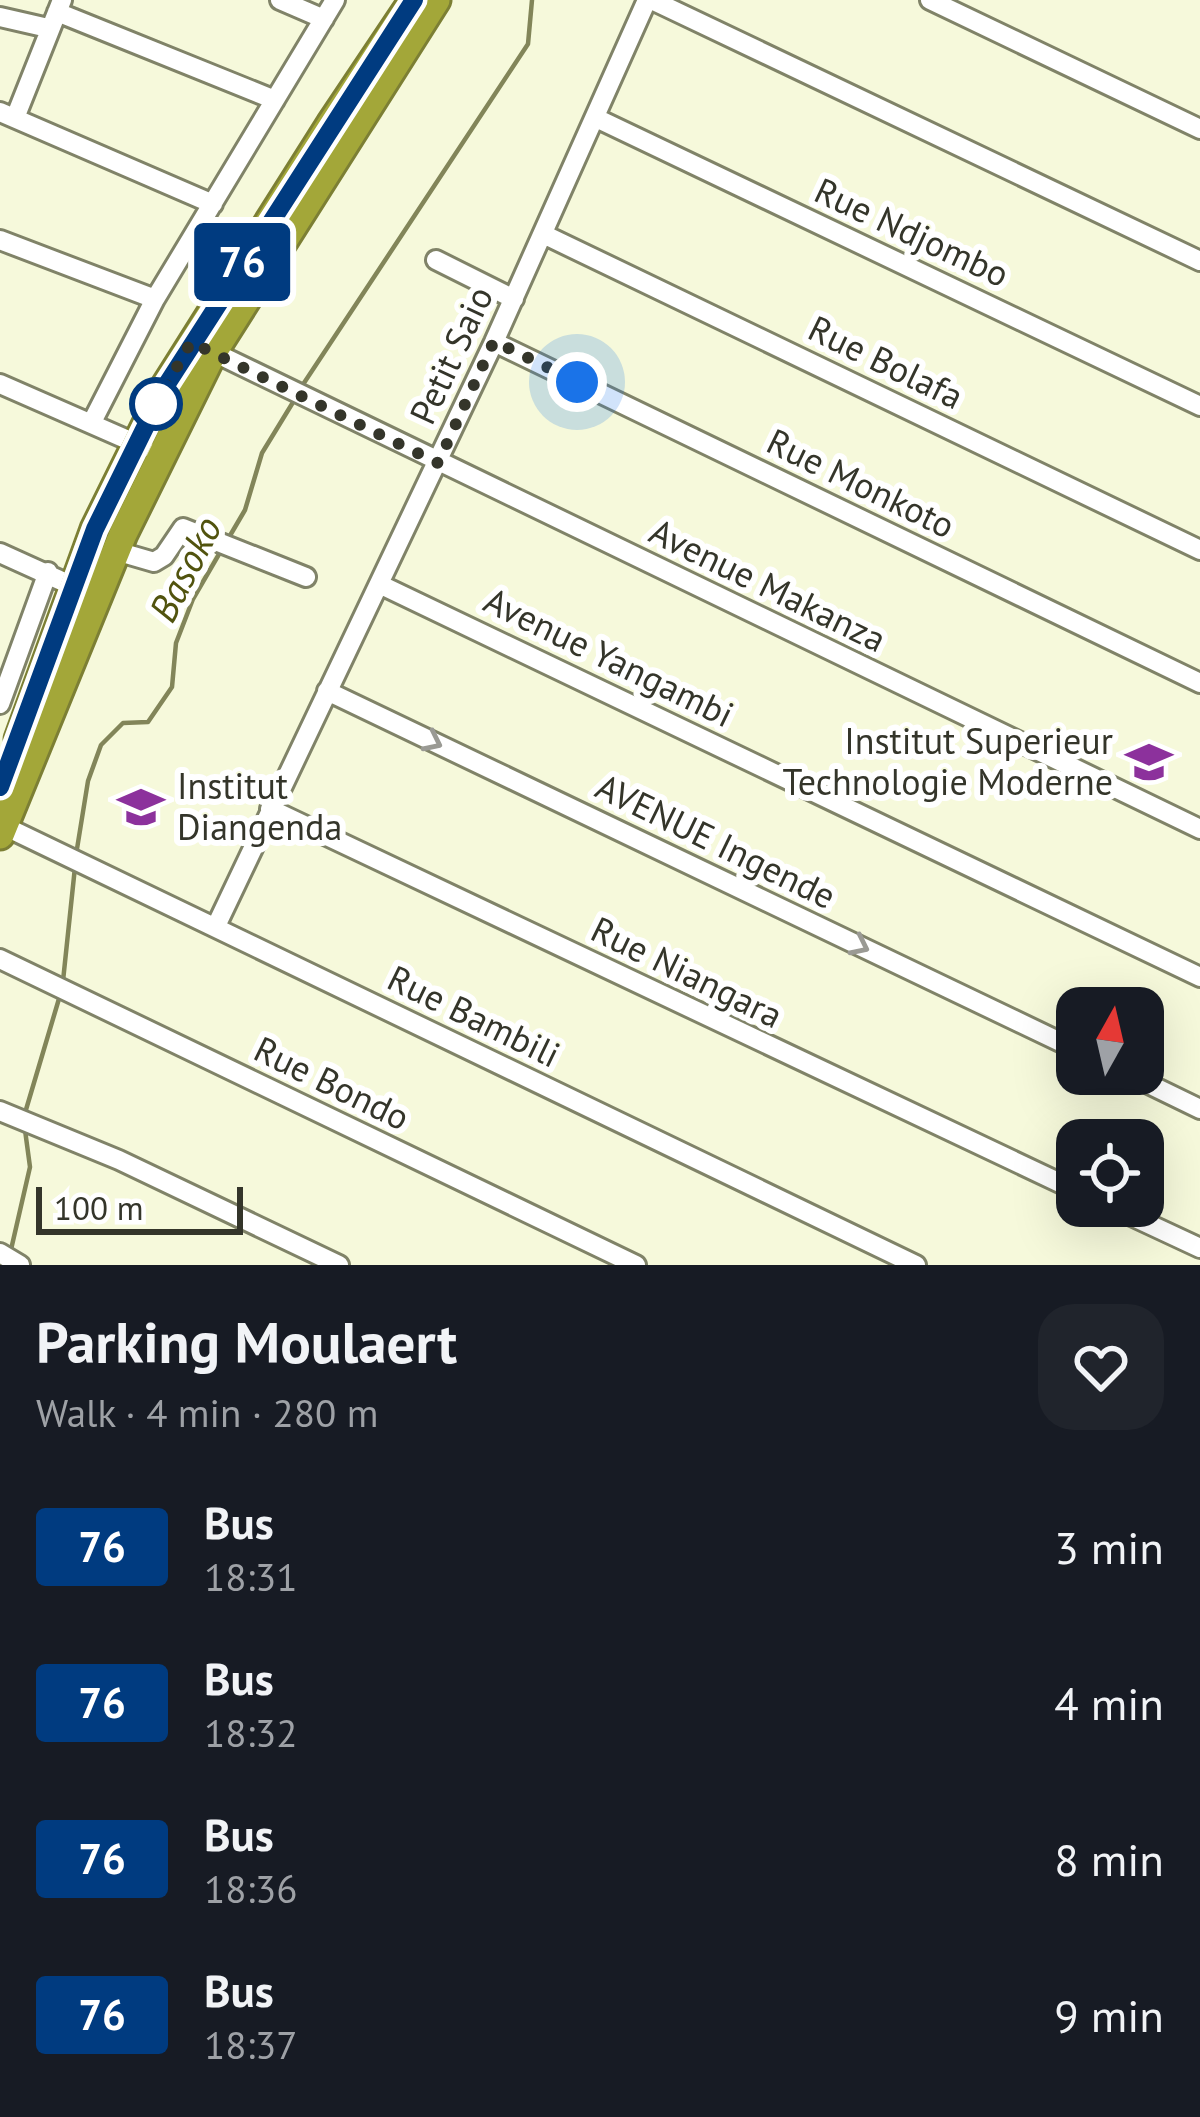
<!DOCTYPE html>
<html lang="en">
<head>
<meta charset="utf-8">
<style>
	body { margin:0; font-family:"PT Sans",sans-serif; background:#20242c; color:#f1f3f6; height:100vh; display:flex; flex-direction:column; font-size:45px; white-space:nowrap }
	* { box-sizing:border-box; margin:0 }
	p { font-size:39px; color:#9ea1a6 }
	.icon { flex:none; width:66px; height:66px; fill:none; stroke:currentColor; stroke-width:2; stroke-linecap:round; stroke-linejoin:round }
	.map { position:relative; height:1265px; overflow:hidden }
	.details { display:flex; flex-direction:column; background:#171b24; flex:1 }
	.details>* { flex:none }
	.badge { padding:0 24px; border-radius:9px; font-size:42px; line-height:78px }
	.needle { width:78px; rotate:8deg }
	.fabs { position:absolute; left:1056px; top:987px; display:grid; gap:24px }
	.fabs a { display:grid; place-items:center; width:108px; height:108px; border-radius:24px; background:#171b24; box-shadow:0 12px 48px #0002; font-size:60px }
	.scale { position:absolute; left:36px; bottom:30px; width:207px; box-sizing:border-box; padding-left:12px; border:6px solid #34352a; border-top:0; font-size:33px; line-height:42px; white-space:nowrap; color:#34352a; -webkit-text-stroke:9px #fff; paint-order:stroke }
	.you { position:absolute; width:60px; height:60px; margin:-30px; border:9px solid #fff; border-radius:50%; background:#1a73e8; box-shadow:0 0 0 18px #1a73e833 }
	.map>.badge { position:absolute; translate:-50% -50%; box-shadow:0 0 0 6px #fff }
	.round { display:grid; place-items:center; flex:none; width:126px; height:126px; border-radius:36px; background:#20242c }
	.head { display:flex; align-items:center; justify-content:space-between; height:204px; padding:0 36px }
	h1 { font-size:57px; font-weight:600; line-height:90px }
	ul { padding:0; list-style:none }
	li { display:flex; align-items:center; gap:36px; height:156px; padding:0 36px }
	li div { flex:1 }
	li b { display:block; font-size:45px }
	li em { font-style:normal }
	li .badge { min-width:132px; font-weight:700; text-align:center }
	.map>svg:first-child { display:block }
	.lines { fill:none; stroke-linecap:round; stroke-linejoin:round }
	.stream { stroke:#828559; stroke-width:4.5 }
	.minor-casing { stroke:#808368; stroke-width:24 }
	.highway-casing { stroke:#7c7f34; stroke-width:33 }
	.minor { stroke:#fff; stroke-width:18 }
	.highway { stroke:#a3a739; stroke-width:27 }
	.oneway { stroke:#9a9a94 }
	.line-casing { stroke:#fff; stroke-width:27 }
	.line { stroke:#003b80; stroke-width:18 }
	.walk { stroke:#34352a; stroke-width:12; stroke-dasharray:0 21.6 }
	.stop-dot { fill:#fff; stroke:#003b80; stroke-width:6 }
	.labels { text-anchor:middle; stroke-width:12; stroke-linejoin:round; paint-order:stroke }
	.street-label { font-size:36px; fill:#34352a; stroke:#fff }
	.poi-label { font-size:36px; fill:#34352a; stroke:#fff; text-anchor:end }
	.water-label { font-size:39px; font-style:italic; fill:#51530e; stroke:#fff }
</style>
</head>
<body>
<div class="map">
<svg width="1200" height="1265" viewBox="0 0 1200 1265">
	<rect width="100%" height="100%" fill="#f6f9db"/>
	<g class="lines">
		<path class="stream" d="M300 389 528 44 532 0
			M228 539 245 510 262 453 295 399
			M76 855 88 781 101 745 123 723 148 722 172 687 176 643 193 599 222 549
			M63 981 75 867
			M25 1113 61 992
			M10 1254 30 1167 25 1130"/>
		<defs>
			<path id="minor" d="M280 0 324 19
				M652 0 1200 261
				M930 0 1200 129
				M57 12 275 100
				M0 17 48 28
				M0 112 213 204
				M15 118 62 0
				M596 118 1200 406
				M543 234 1200 550
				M0 240 155 299
				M436 260 514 299
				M494 342 1200 683
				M205 348 1200 829
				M0 384 144 447
				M92 422 155 299 335 0
				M116 551 154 562 164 556 183 528 306 577
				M0 553 75 587
				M379 584 1200 977
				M327 691 1077 1050
				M0 704 48 572
				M270 809 1077 1191
				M4 826 916 1265
				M212 926 217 924 494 342 647 0
				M0 959 636 1265
				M1128 1074 1200 1109
				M0 1111 119 1160 339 1265
				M1110 1206 1200 1248
				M0 1253 20 1265"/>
			<path id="highway" d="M19 739 95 529 165 387 331 124 414 0
				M0 835 123 534 213 352 436 0"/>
		</defs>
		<use href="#minor" class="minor-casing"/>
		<use href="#highway" class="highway-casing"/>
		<use href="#minor" class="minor"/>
		<use href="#highway" class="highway"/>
	</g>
	<defs><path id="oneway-chevron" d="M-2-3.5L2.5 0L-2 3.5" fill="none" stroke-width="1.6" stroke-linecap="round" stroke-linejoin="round" transform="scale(3)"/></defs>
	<g class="oneway">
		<use href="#oneway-chevron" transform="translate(433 742) rotate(26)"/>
		<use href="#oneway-chevron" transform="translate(860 946) rotate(26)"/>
	</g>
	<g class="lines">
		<defs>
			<path id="line" d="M0 787 95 529 165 387 414 0"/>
		</defs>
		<use href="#line" class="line-casing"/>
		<use href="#line" class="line"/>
		<path class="walk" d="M156 404 191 342 438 463 494 341 577 382"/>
	</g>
	<defs>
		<symbol id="university-bare" viewBox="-9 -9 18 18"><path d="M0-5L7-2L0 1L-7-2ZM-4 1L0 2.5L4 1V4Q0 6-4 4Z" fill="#8c319c" stroke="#fff" stroke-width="2.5" paint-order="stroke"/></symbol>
		<symbol id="school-bare" viewBox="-9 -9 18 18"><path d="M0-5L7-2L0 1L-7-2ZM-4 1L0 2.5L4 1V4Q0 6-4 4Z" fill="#8c319c" stroke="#fff" stroke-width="2.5" paint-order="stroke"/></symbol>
	</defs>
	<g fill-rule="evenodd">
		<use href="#university-bare" x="1116" y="729" width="66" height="66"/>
		<use href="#school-bare" x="108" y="774" width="66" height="66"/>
	</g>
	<circle class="stop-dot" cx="156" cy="404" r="24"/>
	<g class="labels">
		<g class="street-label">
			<text transform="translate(912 232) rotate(25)" y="13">Rue Ndjombo</text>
			<text transform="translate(451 355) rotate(-65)" y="13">Petit Saio</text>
			<text transform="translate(886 362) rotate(26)" y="13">Rue Bolafa</text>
			<text transform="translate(861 483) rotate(26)" y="13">Rue Monkoto</text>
			<text transform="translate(768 585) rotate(26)" y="13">Avenue Makanza</text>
			<text transform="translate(609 657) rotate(26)" y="13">Avenue Yangambi</text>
			<text transform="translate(716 841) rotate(26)" y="13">AVENUE Ingende</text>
			<text transform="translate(687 972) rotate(26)" y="13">Rue Niangara</text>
			<text transform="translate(474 1016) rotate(26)" y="13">Rue Bambili</text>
			<text transform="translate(332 1083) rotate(26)" y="13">Rue Bondo</text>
		</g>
		<g class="poi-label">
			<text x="1113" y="754">Institut Superieur<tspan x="1113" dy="41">Technologie Moderne</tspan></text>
			<text x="177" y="799" text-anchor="start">Institut<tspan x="177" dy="41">Diangenda</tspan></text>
		</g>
		<g class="water-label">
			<text transform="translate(185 569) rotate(-63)" y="14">Basoko</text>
		</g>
	</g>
</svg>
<div class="fabs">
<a><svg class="needle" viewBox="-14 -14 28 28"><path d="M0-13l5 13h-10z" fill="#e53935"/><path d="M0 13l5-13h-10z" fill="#9ea1a6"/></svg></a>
<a><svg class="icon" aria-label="locate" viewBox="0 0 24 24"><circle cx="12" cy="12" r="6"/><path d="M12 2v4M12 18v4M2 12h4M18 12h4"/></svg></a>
</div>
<div class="scale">100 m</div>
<div class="you" style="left:577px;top:382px"></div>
<b class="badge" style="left:242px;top:262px;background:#003b80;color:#fff">76</b>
</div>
<section class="details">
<div class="head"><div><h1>Parking Moulaert</h1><p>Walk · 4 min · 280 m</p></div><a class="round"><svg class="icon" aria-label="heart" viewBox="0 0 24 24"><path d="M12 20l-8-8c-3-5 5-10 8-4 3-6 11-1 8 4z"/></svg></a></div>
<ul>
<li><span class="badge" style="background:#003b80;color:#fff">76</span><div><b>Bus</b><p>18:31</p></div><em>3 min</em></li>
<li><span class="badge" style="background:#003b80;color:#fff">76</span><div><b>Bus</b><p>18:32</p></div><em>4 min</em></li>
<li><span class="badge" style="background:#003b80;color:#fff">76</span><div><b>Bus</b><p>18:36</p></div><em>8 min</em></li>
<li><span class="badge" style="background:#003b80;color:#fff">76</span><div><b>Bus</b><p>18:37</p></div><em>9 min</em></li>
</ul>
</section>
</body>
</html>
